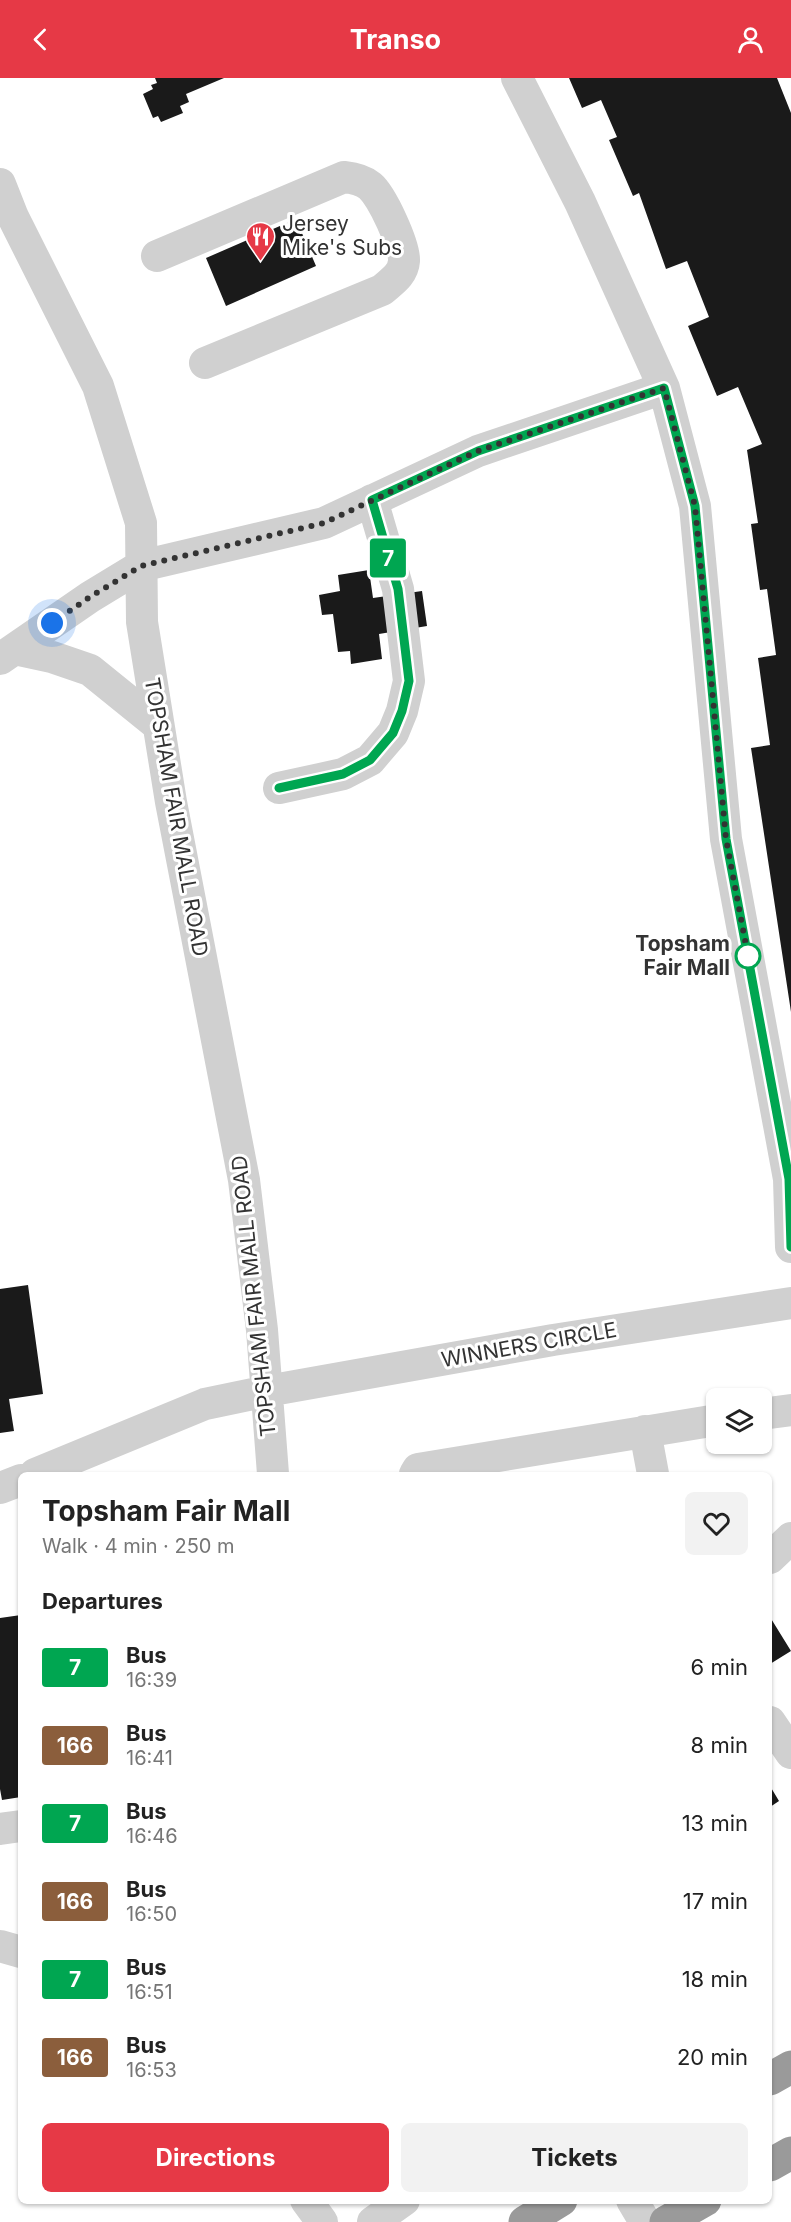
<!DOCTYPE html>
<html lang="en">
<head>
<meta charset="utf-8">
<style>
	body { margin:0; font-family:Inter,sans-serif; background:#f2f2f2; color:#222; height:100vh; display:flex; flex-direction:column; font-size:22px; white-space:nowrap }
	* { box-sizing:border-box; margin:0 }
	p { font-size:20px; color:#767676 }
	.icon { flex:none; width:33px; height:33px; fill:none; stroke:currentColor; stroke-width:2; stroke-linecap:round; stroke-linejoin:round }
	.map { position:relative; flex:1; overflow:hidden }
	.drawer { position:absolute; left:18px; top:1394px; width:754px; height:732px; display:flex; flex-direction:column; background:#fff; border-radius:9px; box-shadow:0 2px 4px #0004 }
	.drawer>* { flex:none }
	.badge { padding:0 12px; border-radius:4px; font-size:21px; line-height:39px }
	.buttons { position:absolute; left:706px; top:1310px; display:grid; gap:12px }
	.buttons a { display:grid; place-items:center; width:66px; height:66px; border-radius:9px; background:#fff; box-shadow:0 2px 4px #0004; font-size:30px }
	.you { position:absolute; width:30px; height:30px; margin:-15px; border:4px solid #fff; border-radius:50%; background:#1a73e8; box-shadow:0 0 0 9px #1a73e833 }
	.map>.badge { position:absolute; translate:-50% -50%; box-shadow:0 0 0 3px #fff }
	h2 { padding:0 24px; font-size:22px; line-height:54px }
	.round { display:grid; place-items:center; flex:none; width:63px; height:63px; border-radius:9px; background:#f2f2f2 }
	.headline { display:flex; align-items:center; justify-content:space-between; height:102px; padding:0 24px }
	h1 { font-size:28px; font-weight:700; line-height:45px }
	.primary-button { display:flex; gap:12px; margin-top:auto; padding:12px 24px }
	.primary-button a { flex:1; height:69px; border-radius:9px; background:#e63946; color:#fff; font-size:24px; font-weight:700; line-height:69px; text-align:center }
	.primary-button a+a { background:#f2f2f2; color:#222 }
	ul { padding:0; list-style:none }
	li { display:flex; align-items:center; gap:18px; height:78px; padding:0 24px }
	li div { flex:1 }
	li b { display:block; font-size:22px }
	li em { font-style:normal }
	li .badge { min-width:66px; font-weight:700; text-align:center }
	header { display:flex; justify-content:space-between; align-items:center; height:78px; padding:0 24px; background:#e63946; color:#fff; font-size:27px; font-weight:700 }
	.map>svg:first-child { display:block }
	.building { fill:#1a1a1a }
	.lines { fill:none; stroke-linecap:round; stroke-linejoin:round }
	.minor { stroke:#d0d0d0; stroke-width:32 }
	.highway { stroke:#9a9a9a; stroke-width:33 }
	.line-casing { stroke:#fff; stroke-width:14 }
	.line { stroke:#00a651; stroke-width:9 }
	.walk { stroke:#333; stroke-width:6; stroke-dasharray:0 10.8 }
	.stop-dot { fill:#fff; stroke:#00a651; stroke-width:3 }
	.labels { text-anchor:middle; stroke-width:6; stroke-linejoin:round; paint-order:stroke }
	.poi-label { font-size:21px; fill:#333; stroke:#fff; text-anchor:start }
	.street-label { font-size:21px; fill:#333; stroke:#fff }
	.stop-label { font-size:21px; font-weight:bold; fill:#333; stroke:#fff; text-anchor:end }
</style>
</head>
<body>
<header><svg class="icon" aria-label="back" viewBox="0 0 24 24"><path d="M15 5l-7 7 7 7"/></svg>Transo<svg class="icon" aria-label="person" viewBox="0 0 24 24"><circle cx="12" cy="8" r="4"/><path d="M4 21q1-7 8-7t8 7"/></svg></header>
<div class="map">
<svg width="791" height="2144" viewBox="0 0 791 2144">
	<rect width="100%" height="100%" fill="#fff"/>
	<path class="building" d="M155 0H224L186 16 189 24 180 28 183 35 161 44 158 38 153 40 143 16 153 11 151 7 157 5Z
		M569 0H777L791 35V934L751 670 770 667 758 580 776 577 767 511 760 512 751 446 758 445 747 372 762 366 738 309 717 318 688 248 709 239 687 183 666 191 639 115 633 118 609 62 617 59 601 22 582 30Z
		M296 141 316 188 226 228 206 180Z
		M369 492 373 520 422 513 427 548 379 556 382 581 351 586 350 573 338 574 333 536 322 537 319 517 340 513 338 497Z
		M28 1207 43 1316 9 1321 14 1353 0 1355V1211Z
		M21 1537V1719L2 1722 0 1711V1540Z
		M770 1539 791 1573 770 1586Z
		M770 1708 779 1723 770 1729Z"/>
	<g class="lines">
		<path class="minor" d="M517 0 580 124 664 310 695 428 726 761 789 1101 791 1169
			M0 106 13 139 98 308 141 445 142 544 171 724 244 1102 262 1252 273 1396
			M157 178 344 99C353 100 363 102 370 108 382 118 405 168 404 183 403 197 391 204 382 212L205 285
			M15 571 52 579 90 592 158 647
			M0 581 90 519 141 488 324 445 478 373 664 310
			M279 710 343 696 370 682 393 655 402 633 409 603 398 511 372 422
			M762 1336 791 1332
			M645 1353 653 1396
			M35 1396 205 1326 267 1313 553 1262 791 1225
			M415 1396 418 1391 717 1342
			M0 1410 21 1402
			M770 1480 791 1460
			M770 1644 791 1675
			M0 1751 21 1748
			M0 1868 21 1874
			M306 2122 322 2144
			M632 2122 645 2144
			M373 2144 404 2122"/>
		<path class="highway" d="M770 2001 791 1989
			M770 2087 791 2075
			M525 2144 561 2122
			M666 2144 705 2122"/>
	</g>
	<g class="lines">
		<defs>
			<path id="line" d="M279 710 343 696 370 682 393 655 402 633 409 603 398 511 372 422 478 373 664 310 695 428 726 761 789 1101 791 1169"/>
		</defs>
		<use href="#line" class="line-casing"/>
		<use href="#line" class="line"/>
		<path class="walk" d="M52 545 90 519 141 488 324 445 478 373 664 310 695 428 726 761 748 878"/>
	</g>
	<defs>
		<symbol id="restaurant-pin" viewBox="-11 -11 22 30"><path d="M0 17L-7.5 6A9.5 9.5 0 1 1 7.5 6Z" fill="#e63946" stroke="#fff"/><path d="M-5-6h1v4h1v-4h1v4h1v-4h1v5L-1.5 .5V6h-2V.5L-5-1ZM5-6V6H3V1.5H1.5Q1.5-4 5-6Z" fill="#fff"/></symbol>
	</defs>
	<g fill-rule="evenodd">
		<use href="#restaurant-pin" x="244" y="142" width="33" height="45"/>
	</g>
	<circle class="stop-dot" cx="748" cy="878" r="12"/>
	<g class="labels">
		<g class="poi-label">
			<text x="282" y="153">Jersey<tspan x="282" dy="24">Mike's Subs</tspan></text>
		</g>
		<g class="street-label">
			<text transform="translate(176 739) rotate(80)" y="7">TOPSHAM FAIR MALL ROAD</text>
			<text transform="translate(254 1218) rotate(-96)" y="7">TOPSHAM FAIR MALL ROAD</text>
			<text transform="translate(529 1267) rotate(-10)" y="7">WINNERS CIRCLE</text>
		</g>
		<g class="stop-label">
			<text x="730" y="873">Topsham<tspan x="730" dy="24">Fair Mall</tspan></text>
		</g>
	</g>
</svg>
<div class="buttons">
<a><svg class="icon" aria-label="layers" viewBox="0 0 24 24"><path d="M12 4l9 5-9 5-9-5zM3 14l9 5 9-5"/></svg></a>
</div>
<div class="you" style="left:52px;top:545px"></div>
<b class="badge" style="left:388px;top:480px;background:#00a651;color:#fff">7</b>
<section class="drawer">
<div class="headline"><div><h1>Topsham Fair Mall</h1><p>Walk · 4 min · 250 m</p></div><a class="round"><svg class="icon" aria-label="heart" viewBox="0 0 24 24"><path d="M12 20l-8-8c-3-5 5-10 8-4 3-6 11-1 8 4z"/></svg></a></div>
<h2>Departures</h2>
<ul>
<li><span class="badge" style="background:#00a651;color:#fff">7</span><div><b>Bus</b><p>16:39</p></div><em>6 min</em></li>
<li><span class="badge" style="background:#8b5e3c;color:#fff">166</span><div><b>Bus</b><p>16:41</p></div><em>8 min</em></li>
<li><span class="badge" style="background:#00a651;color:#fff">7</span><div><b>Bus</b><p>16:46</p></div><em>13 min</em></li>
<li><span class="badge" style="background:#8b5e3c;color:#fff">166</span><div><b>Bus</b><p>16:50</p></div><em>17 min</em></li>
<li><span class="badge" style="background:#00a651;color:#fff">7</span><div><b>Bus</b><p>16:51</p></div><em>18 min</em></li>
<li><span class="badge" style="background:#8b5e3c;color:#fff">166</span><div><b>Bus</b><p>16:53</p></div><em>20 min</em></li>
</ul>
<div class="primary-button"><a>Directions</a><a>Tickets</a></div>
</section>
</div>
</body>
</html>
